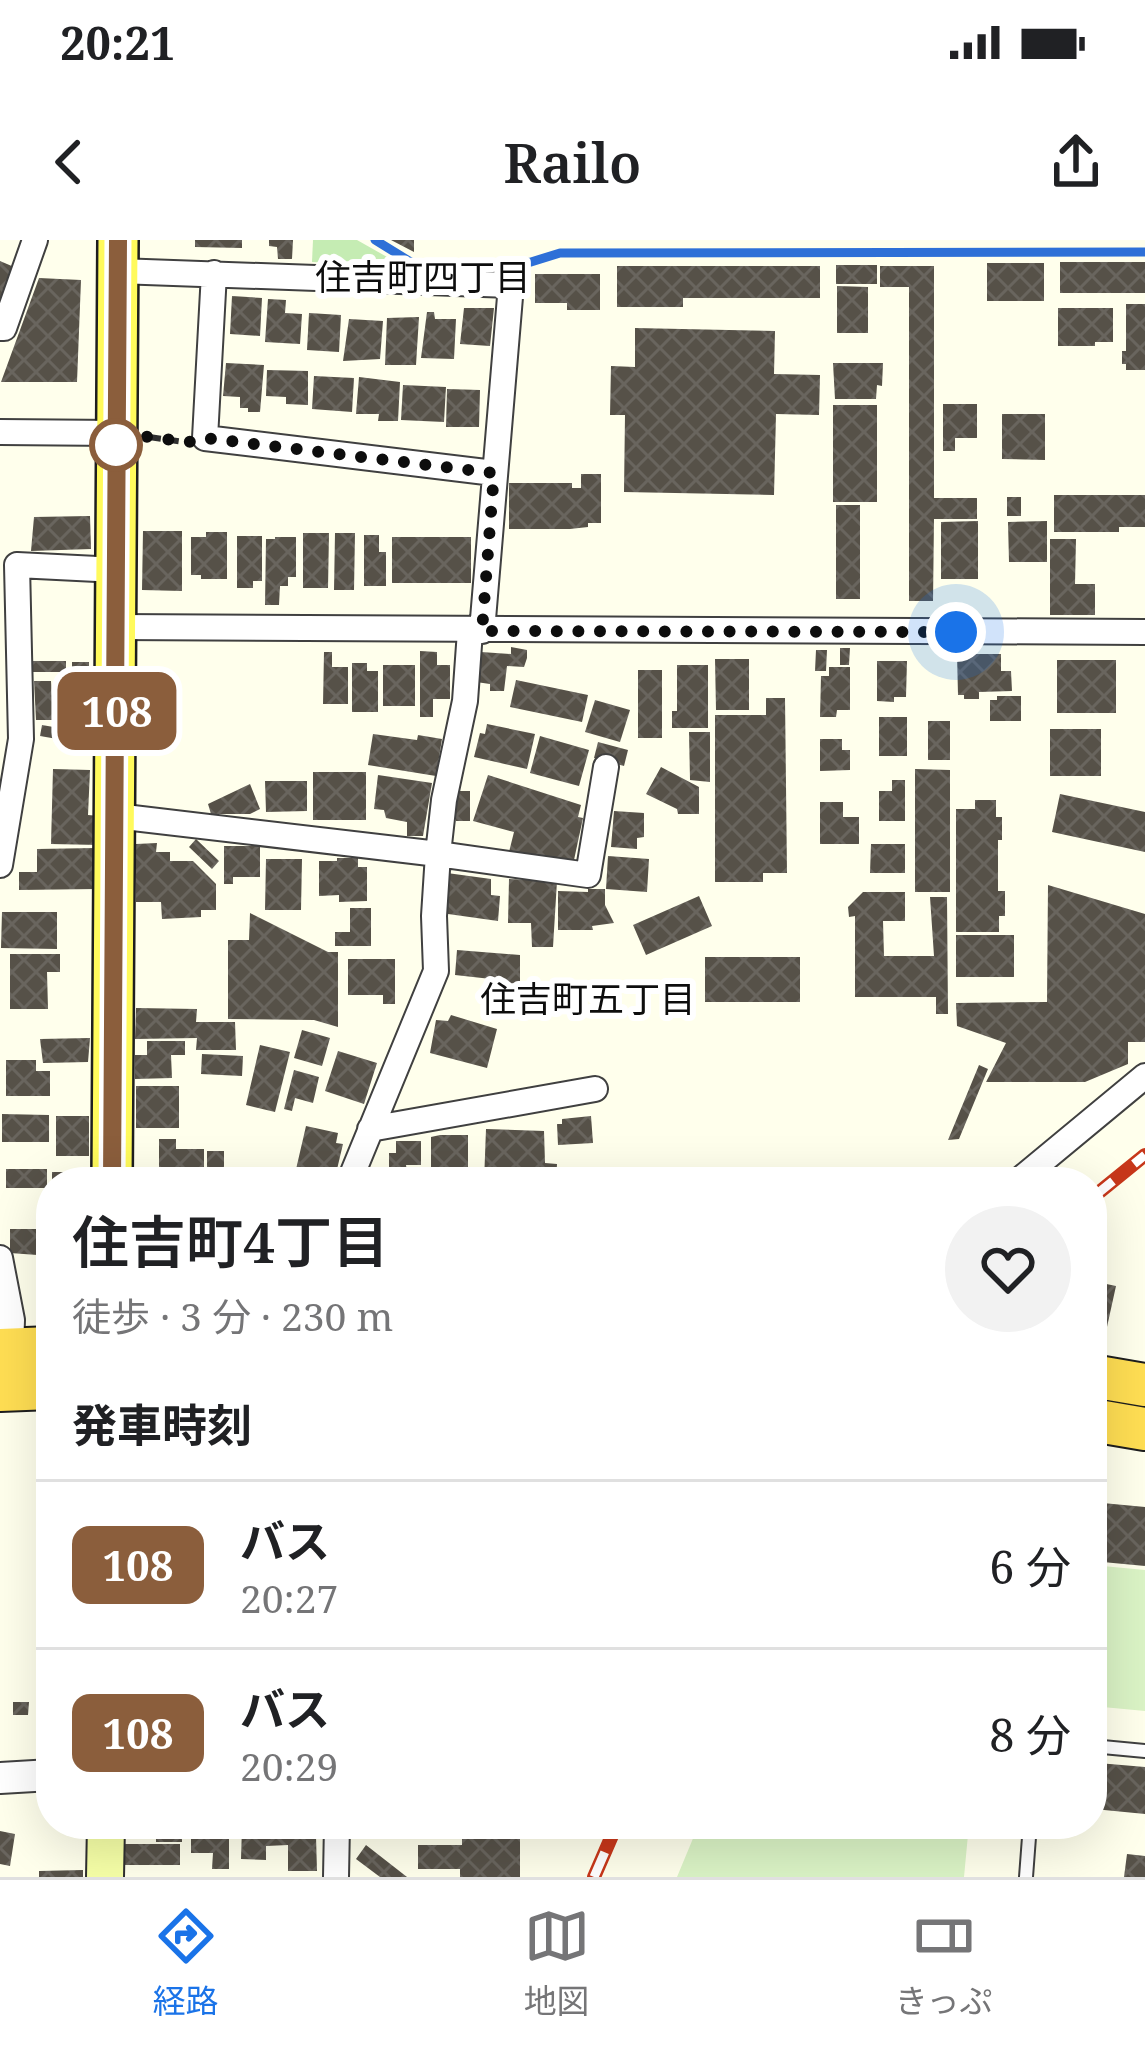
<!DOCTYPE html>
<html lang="ja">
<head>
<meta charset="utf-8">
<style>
	body { margin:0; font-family:"Noto Serif","Noto Sans JP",serif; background:#f2f2f2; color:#202124; height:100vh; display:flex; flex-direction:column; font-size:45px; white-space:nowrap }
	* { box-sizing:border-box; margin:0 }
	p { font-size:39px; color:#757577 }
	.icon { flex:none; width:66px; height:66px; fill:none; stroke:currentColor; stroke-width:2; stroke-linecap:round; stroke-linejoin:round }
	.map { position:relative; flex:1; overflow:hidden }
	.side { position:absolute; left:36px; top:927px; width:1071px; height:672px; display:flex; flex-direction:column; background:#fff; border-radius:48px; box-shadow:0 12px 48px #0002 }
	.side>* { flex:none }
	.badge { padding:0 24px; border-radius:18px; font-size:42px; line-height:78px }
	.you { position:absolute; width:60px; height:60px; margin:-30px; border:9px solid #fff; border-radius:50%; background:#1a73e8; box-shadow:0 0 0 18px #1a73e833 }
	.map>.badge { position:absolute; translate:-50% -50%; box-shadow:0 0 0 6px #fff }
	h2 { padding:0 36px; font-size:45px; line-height:108px }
	.round { display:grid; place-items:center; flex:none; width:126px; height:126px; border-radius:63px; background:#f2f2f2 }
	.summary { display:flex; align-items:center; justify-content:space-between; height:204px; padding:0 36px }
	h1 { font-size:57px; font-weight:600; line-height:90px }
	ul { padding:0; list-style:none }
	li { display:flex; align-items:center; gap:36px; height:168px; padding:0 36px; border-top:3px solid #e0e0e0 }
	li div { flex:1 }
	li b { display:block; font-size:45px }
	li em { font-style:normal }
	li .badge { min-width:132px; font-weight:700; text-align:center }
	.status { display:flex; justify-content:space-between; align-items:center; height:84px; padding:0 60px; background:#fff; direction:ltr }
	.status svg { height:33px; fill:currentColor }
	header { display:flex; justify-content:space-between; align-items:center; height:156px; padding:0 36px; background:#fff; font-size:54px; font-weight:600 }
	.tabs { display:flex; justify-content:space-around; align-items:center; height:168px; border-top:3px solid #e0e0e0; background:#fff; font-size:33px; color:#757577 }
	.tabs a { display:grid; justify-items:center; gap:6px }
	.tabs .on { color:#1a73e8 }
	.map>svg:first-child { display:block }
	.grass { fill:#c5ecb3 }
	.pitch { fill:#daf3c5 }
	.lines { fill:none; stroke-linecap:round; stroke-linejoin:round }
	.stream { stroke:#2e70d7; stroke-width:9 }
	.building { fill:url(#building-cross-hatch) }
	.service-casing { stroke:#404040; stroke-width:16 }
	.minor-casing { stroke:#404040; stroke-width:28 }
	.tertiary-casing { stroke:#404040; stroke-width:34 }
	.secondary-casing { stroke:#2f2f2f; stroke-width:40 }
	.primary-casing { stroke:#1e1e1e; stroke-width:44 }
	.trunk-casing { stroke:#1e1e1e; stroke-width:46 }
	.path { stroke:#2f2f2f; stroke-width:6; stroke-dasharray:12 6; stroke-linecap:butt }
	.service { stroke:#fff; stroke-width:12 }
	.minor { stroke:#fff; stroke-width:24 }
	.tertiary { stroke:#fff; stroke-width:30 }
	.secondary { stroke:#f6ffa7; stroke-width:36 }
	.primary { stroke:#fffa5c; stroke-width:39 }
	.trunk { stroke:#ffde53; stroke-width:42 }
	.rail-casing { stroke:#c7371a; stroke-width:14 }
	.rail { stroke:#fff; stroke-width:9; stroke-dasharray:27; stroke-linecap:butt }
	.line-casing { stroke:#fff; stroke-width:27 }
	.line { stroke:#8b5e3c; stroke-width:18 }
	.walk { stroke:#0d0d0d; stroke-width:12; stroke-dasharray:0 21.6 }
	.stop-dot { fill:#fff; stroke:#8b5e3c; stroke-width:6 }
	.labels { text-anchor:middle; stroke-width:12; stroke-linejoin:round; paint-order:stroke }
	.neighbourhood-label { font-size:36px; fill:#0d0d0d; stroke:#fff }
</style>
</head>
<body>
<div class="status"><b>20:21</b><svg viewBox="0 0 49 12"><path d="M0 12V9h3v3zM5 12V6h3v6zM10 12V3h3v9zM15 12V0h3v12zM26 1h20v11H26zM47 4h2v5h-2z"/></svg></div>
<header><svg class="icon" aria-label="back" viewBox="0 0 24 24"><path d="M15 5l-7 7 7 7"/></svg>Railo<svg class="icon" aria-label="share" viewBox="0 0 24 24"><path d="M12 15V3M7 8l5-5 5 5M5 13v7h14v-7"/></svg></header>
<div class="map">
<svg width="1145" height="1637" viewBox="0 0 1145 1637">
	<defs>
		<pattern id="building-cross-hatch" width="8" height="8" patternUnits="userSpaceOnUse" patternTransform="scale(3)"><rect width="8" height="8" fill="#565148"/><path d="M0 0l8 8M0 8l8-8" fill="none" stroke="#69655e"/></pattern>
	</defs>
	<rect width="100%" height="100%" fill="#ffffec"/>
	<path class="grass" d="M313 0H357L403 26 312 22Z"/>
	<path class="pitch" d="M1092 1325 1145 1330V1471L1092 1466Z
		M699 1584H969L964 1637H677Z"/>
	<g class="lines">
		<path class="stream" d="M375 0 414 24 531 22 560 13 1145 12"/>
	</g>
	<path class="building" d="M195 0H242V8L195 7Z
		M269 0H293L292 19H278L277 7 269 6Z
		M391 0H414V12Z
		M0 21 14 27 0 60Z
		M1060 22H1145V53H1060Z
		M987 23H1044V61H987Z
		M836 25H877V44H836Z
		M617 26H820V58H683V67H617Z
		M880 26H934V258H977V279H934L933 361H909V47H880Z
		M535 34H600V70H567V63H535Z
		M39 38 81 40 77 142H1Z
		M837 46 868 47V93H837Z
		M232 56 262 58 260 96 230 94Z
		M268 59 286 60 285 73 302 74 300 104 265 102Z
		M1126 64H1145V130H1126V124H1122V111H1126Z
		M464 68H494L490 106 460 104Z
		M1058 68H1113V102H1095V106H1058Z
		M427 72H434L435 79H456L454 119 421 118Z
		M309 73 341 75 339 112 307 110Z
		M419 77 416 125H385L387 78Z
		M349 79 383 81 380 119 343 121Z
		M635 88 775 91 774 134 820 135 819 175 776 174 774 255 624 252 625 175H610L611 126 635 127Z
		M226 123 264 125 260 172H248V168H240V157L223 156Z
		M833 123H883L882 146 877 145 876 159H835Z
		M267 130 308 131V165L286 164V157L266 156Z
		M314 136 354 138 352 172 312 169Z
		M359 137 400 142 398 181H378L379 174H356Z
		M403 145 446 147 444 182 401 180Z
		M447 149 480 150 479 187H446Z
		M943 164H977V198H955V211H943Z
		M833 165H877V262H833Z
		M1002 174H1045V220L1002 219Z
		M581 234H601V283H588V287L570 289H509V243H572V248H581Z
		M1054 255H1145V287H1119V292H1054Z
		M1007 257H1021V276H1007Z
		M836 265H860V359H836Z
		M90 276 91 309 31 311 34 277Z
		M978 281V339H941V282Z
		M1047 281V322H1009L1008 282Z
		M143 291H182V351L142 350Z
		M206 292H227V339H201V335H191V297H206Z
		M303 293H329L328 348H303Z
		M335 293H355L354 350H334Z
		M364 295H379V312H386V346H364Z
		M237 296H262V341H253V348H237Z
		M275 297H296V337H288V346H280L279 365H265L266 299H275Z
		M392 297H471V343H392Z
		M1050 299H1076L1075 344H1095V375H1050Z
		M511 407 527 410V418L524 427 507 426 504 451H490V444L476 442 481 412 511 414Z
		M840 408H850L849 425H840Z
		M816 410H827L826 431H815Z
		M420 411 437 412V425H450V459H433V477H420Z
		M324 412H332V427H348V464H323Z
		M957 414H1001V431H1011L1012 451 979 452V459H964V455H958Z
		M715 419H749V470H716Z
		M1057 420H1116V473H1057Z
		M30 421H66V432H30Z
		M877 421H907L906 457H894V462L877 461Z
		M72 422H89V434H72Z
		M352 423H367V431H378V472H352Z
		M383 425H415V466H383Z
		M677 425H708V488H672V471H677Z
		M829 427H850V470H837L836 477H820L821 436H829Z
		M638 430H662V498H638Z
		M516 440 588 455 582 482 510 467Z
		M34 441H51L53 480H36Z
		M137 454H166V497H137Z
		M997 456H1021V481H990V460H997Z
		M766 458H785L787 633H763V642H715V475H766Z
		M595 460 630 470 620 502 585 492Z
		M75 464H91L92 500H76Z
		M879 477H907V516H879Z
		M928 481H950V520H928Z
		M487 484 535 494 527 529 474 517 480 493 485 494Z
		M42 485 65 489 63 500 40 496Z
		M1050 489H1101V536H1050Z
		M689 492H710V542L690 540Z
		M373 494 417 500 418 495 442 499 436 536 368 525Z
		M540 496 589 510 579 546 530 533Z
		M820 499H842V510H850V530L820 531Z
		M598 502 628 510 624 526 594 518Z
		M661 527 699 547V574H678L677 569 646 554Z
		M53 529 90 530 88 575 100 576 99 605 51 604Z
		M915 529 950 530V652H915Z
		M313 532H366V580H313Z
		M378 535 432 543 423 596H407V582L386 578 384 570 374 569Z
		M488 535 581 565 578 577 583 578 574 620 509 612 514 592 473 581Z
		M892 540H905V581H879V551H892Z
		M265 541H307V571L266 572Z
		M250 544 260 569 250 574H211L208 564Z
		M456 551H470V581H456Z
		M1060 554 1145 572V612L1052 592Z
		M975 560H996V577H1002V600H998V651H1005V676H999V692H956V569H975Z
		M820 562H843V577H859V604H820Z
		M614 571 644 573V597L637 598V609L611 607Z
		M196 599 219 621 212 629 189 607Z
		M157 603 156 612H170V621H193L216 644V670H201V677L162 679 161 662H136V604Z
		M871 604H905V633H870Z
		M224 606H260V637H233V644H224Z
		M95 608 96 649 19 650V632H37V609Z
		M608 616 649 619 647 652 606 649Z
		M337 618H358V627H367V661L339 662V655L319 656V621H337Z
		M266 619H302L301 670H265Z
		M447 633 491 639V655L500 656 498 681 441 673Z
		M509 639 557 641 553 707H532L531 683H508Z
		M1048 645 1145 674V802H1128V824L1085 842H986L1006 803 957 786 956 763 1047 762Z
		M588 649H605V665L614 683 592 686 593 690H558V651L588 652Z
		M863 652H905V681H883L884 716H934L930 657H947L948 774H936V757H855V676L849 677 848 667Z
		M699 656 712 686 646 715 633 685Z
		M350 668H371V706H335V692H350Z
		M2 672H57V709L1 708Z
		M250 673 328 712H338V787L314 780 228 779V700H249Z
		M956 695H1014V737H956Z
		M457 710 520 715V746H501L500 740 455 735Z
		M10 714H60V732H47L48 769H10Z
		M705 717H800V762H705Z
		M348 719H395V764H383V755H348Z
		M136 768 197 769 196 782H235L236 810H196L197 798 135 799Z
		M451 775 497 789 487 828 430 813 436 780 448 781Z
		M302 790 330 798 322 826 294 818Z
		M90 798 88 822 43 823 40 799Z
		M147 801H185V815H171L172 838 135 839V815H147Z
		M260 805 290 812 275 872 246 865Z
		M338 811 377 823 364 864 325 851Z
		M202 814 243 816 242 836 201 834Z
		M6 820H36V831H50V856H6Z
		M979 825 988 829 959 899 948 900Z
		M294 830 319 837 313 863 295 858 292 871 284 869Z
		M136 846H179V888H136Z
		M2 874 49 875V902H2Z
		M56 876H89V916H56Z
		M591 876 593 903 558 905 557 884H562V879Z
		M306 886 338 893 336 903 343 904 334 942H313L294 938Z
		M486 889 544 891 545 923 557 924 556 942H484Z
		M440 895H468V929H431V897Z
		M159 899H176V909H204V942H159Z
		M396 901H421V925H406L407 932H389V913H396Z
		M207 911H224V931H220V942H207Z
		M6 929H47V948H6Z
		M52 932H79L78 942H52Z
		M611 935 612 942H569V939Z
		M10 989H51V1016L10 1013Z
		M1092 1041 1116 1046 1105 1096 1092 1094Z
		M1092 1262 1145 1267V1326L1092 1321Z
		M42 1407H51V1454H39V1431H42Z
		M13 1462H29L28 1475H13Z
		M38 1465H51V1513H39Z
		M1098 1523 1145 1527V1574L1094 1569Z
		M156 1584H182V1602H156Z
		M396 1584H446V1595H396Z
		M462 1584H476V1597H520V1637H460V1629H418V1605H462Z
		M191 1585H229V1629H212L213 1613H191Z
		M242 1587 297 1588V1597L316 1596 317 1631H288V1605L266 1606V1620L241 1619Z
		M0 1591 15 1594 10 1626 0 1624Z
		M125 1604H180V1625H125Z
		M366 1605 407 1637H380L356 1619Z
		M1127 1614 1145 1616V1637H1124Z
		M83 1630V1637H39V1631Z"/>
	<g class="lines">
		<defs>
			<path id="service" d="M1092 1506 1145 1511
				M1026 1637 1030 1584"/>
			<path id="minor" d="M118 31 511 45 482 391
				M214 33 205 198 494 233
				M0 88H4L35 0
				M0 192 116 193
				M117 387 1145 392
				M116 576 438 614 588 635 606 527
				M0 625 21 499 17 325 117 330
				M370 889 595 849
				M349 942 436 731 434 676 438 614 444 560 465 461 470 391
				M1017 942 1145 836
				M0 1018 12 1080 11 1109
				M336 1637 337 1584"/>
			<path id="tertiary" d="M0 1538 51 1535"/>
			<path id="secondary" d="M105 1637 106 1584"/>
			<path id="primary" d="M112 942 118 0"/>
			<path id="trunk" d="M0 1110 51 1108
				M1092 1136 1145 1145
				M0 1150 51 1148
				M1092 1180 1145 1189"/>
		</defs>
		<use href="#service" class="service-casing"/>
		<use href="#minor" class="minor-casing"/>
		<use href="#tertiary" class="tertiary-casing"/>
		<use href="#secondary" class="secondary-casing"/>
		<use href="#primary" class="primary-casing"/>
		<use href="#trunk" class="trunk-casing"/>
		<path class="path" d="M149 197 184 202"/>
		<use href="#service" class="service"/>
		<use href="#minor" class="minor"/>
		<use href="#tertiary" class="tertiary"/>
		<use href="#secondary" class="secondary"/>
		<use href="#primary" class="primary"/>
		<use href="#trunk" class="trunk"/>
		<defs>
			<path id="rail" d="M1092 958 1145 915
				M594 1637 617 1584"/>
		</defs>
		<use href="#rail" class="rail-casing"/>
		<use href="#rail" class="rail"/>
	</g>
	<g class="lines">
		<defs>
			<path id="line" d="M112 942 118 0"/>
		</defs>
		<use href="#line" class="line-casing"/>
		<use href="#line" class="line"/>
		<path class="walk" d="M116 205V193L189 202 205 198 494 233 482 391 956 392"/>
	</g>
	<circle class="stop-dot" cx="116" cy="205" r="24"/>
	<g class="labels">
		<g class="neighbourhood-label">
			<text x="423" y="50">住吉町四丁目</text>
			<text x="588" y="772">住吉町五丁目</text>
		</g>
	</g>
</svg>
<div class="you" style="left:956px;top:392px"></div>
<b class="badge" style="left:117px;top:471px;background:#8b5e3c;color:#fff">108</b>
<section class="side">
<div class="summary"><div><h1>住吉町4丁目</h1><p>徒歩 · 3 分 · 230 m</p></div><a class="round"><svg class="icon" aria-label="heart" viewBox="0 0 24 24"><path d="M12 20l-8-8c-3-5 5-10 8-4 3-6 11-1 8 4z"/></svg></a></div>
<h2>発車時刻</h2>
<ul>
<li><span class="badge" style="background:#8b5e3c;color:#fff">108</span><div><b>バス</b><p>20:27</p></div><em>6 分</em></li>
<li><span class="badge" style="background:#8b5e3c;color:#fff">108</span><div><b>バス</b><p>20:29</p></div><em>8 分</em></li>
</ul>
</section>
</div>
<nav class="tabs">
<a class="on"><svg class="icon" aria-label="directions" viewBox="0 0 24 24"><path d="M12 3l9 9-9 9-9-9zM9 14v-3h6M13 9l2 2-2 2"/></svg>経路</a>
<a><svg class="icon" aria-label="map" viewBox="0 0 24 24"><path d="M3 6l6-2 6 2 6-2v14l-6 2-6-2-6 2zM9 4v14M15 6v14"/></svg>地図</a>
<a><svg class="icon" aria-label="tickets" viewBox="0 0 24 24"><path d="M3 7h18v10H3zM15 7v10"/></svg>きっぷ</a>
</nav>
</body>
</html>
